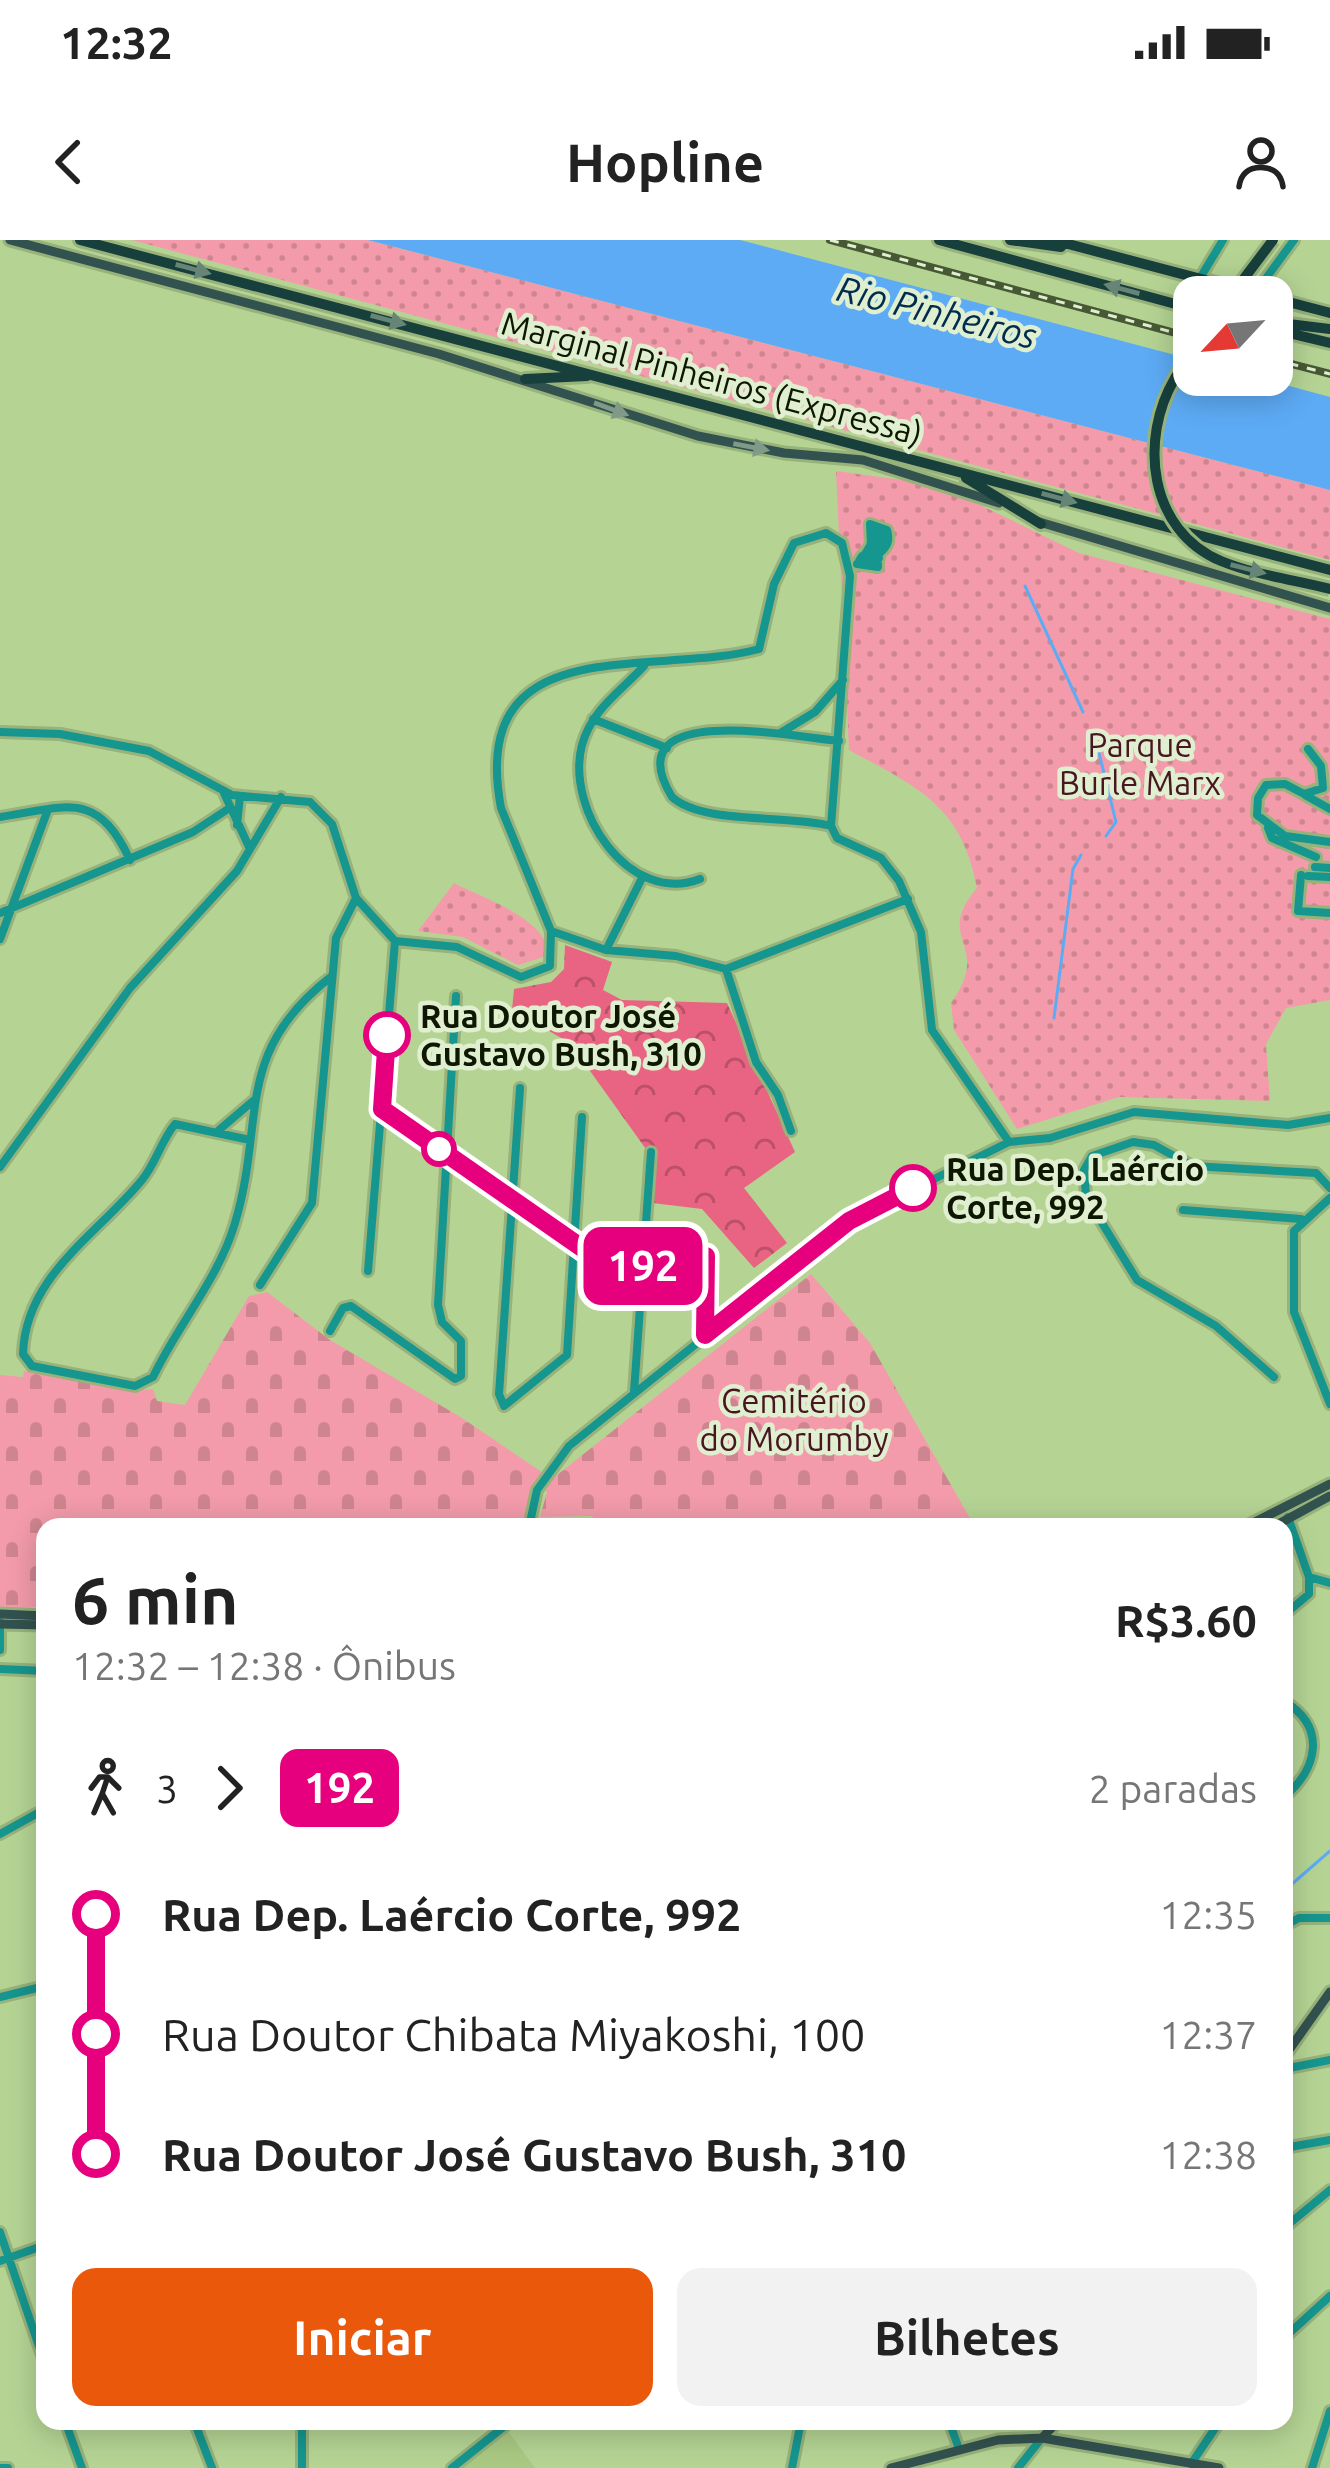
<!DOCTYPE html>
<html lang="pt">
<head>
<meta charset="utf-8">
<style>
	body { margin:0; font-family:Ubuntu,sans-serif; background:#f2f2f2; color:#222; height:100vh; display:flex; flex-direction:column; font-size:45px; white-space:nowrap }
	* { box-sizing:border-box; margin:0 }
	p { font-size:39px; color:#767676 }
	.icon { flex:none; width:66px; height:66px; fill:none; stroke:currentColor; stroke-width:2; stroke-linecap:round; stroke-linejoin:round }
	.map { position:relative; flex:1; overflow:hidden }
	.side { position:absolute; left:36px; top:1278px; width:1257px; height:912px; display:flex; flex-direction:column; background:#fff; border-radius:24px; box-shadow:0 6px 30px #0003 }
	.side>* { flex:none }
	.badge { padding:0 24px; border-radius:18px; font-size:42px; line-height:78px }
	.needle { width:78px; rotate:244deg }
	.buttons { position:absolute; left:1173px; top:36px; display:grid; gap:24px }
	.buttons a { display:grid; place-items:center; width:120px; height:120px; border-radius:24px; background:#fff; box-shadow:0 6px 30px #0003; font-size:60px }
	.map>.badge { position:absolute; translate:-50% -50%; box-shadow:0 0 0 6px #fff }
	.legs { display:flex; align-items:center; gap:18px; height:132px; padding:0 36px; font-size:39px }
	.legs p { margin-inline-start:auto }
	.head { display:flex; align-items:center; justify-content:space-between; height:204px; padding:0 36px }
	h1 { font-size:66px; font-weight:700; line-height:90px }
	.button { display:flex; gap:24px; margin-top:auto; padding:24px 36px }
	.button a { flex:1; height:138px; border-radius:24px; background:#ea580c; color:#fff; font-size:48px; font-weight:700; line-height:138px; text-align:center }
	.button a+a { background:#f2f2f2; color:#222 }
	ul { padding:0 36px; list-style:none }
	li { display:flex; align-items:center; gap:42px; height:120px; font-size:45px }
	li i { display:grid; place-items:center; width:18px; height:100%; margin:0 15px; background:currentColor }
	li i::after { content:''; width:30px; height:30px; margin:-15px; border:9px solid; border-radius:50%; background:#fff }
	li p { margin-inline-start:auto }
	li:first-child i { background:linear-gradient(#0000 50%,currentColor 0) }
	li:last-child i { background:linear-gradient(currentColor 50%,#0000 0) }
	.status { display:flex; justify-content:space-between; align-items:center; height:84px; padding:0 60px; background:#fff; direction:ltr }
	.status svg { height:33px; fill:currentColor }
	header { display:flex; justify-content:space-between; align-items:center; height:156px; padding:0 36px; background:#fff; font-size:54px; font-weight:700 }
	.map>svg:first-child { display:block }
	.built { fill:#a9c983 }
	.grass { fill:url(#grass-dots) }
	.forest { fill:url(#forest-crowns) }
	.cemetery { fill:url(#cemetery-stones) }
	.water { fill:#5dabf5 }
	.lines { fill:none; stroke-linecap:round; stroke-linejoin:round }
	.stream { stroke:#5dabf5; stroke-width:3 }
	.minor-casing { stroke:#97b27a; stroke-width:14 }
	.major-casing { stroke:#97b27a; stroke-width:15 }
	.highway-casing { stroke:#97b27a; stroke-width:16 }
	.minor { stroke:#15968f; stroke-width:8 }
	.major { stroke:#32524f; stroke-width:9 }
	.highway { stroke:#173f3c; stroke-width:10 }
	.rail-casing { stroke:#475934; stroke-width:8 }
	.rail { stroke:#dfefcf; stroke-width:3; stroke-dasharray:9; stroke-linecap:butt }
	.highway-bridge-casing { stroke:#97b27a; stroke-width:16; stroke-linecap:butt }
	.highway-bridge { stroke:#173f3c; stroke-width:10 }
	.oneway { fill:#678577 }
	.oneway2 { fill:#809989 }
	.line-1-casing { stroke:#fff; stroke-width:27 }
	.line-1 { stroke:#e6007e; stroke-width:18 }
	.stop-1-dot { fill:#fff; stroke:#e6007e; stroke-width:6 }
	.labels { text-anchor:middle; stroke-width:9; stroke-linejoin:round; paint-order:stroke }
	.street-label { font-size:33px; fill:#0d1701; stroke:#dfefcf }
	.park-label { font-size:33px; fill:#481521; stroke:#dfefcf }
	.stop-label { font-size:33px; font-weight:bold; fill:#0d1701; stroke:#dfefcf; text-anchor:start }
	.water-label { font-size:36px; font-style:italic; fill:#002c4f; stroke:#dfefcf }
</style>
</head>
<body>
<div class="status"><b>12:32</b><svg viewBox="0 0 49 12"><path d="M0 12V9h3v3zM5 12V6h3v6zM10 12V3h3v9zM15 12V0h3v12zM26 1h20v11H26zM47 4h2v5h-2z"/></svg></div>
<header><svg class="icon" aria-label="back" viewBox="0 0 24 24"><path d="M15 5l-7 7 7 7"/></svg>Hopline<svg class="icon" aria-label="person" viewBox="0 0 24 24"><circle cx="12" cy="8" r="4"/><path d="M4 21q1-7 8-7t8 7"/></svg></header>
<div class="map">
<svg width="1330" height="2228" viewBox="0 0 1330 2228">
	<defs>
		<pattern id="grass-dots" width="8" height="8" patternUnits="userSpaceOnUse" patternTransform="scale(3)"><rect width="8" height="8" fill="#f39baa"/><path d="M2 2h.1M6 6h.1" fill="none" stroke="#cf8590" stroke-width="1.8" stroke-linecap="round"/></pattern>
		<pattern id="forest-crowns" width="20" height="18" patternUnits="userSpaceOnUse" patternTransform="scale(3)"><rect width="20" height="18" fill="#e96482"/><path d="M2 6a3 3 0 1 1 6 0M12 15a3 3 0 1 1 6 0" fill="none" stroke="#bb5168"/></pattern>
		<pattern id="cemetery-stones" width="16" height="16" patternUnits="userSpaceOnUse" patternTransform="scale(3)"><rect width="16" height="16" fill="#f39baa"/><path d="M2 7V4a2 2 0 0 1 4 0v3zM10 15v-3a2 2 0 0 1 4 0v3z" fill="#cf8590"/></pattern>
	</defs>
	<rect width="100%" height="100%" fill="#b5d494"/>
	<path class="built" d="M508 2191 535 2228H461L475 2213Z"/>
	<path class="grass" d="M132 0H368L1330 250V320Z
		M836 231 939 245 1079 313 1330 379V760L1286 768 1266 804 1270 861 1119 857 1017 889 954 790 951 763C994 704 932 700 977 648 962 565 917 547 849 510Z
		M454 643C480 657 552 680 547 716L518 725 463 697 418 691Z"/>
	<path class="forest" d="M565 705 612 722 603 750 622 760 727 763 795 912 744 948 787 1003 754 1028 702 969 644 962 648 912 570 803 512 770 514 749 551 742 564 729Z"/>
	<path class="cemetery" d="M811 1034 870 1103 975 1287H597L592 1276 540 1277 547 1252 535 1243 524 1287H45V1367L0 1368V1135L23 1137 24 1131 130 1151 153 1149 157 1161 185 1165 249 1056 267 1052 330 1100 462 1178 552 1239Z"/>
	<path class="water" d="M368 0H740L1194 120V135H1249L1330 157V250Z"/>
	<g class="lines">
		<path class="stream" d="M1025 346 1083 472
			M1098 509 1116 582 1106 596
			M1054 778 1073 629 1081 615
			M1284 1651 1330 1611"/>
		<defs>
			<path id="minor" d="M1200 38 1223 0
				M1256 52 1294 0
				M878 327 857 324H878L859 321 862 316 879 318 865 314 871 304 870 284 887 290C890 300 888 306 880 313L886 306V293L872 288 870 309 877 311 883 305 879 291 874 308 881 306C881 301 881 299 879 295V305
				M644 426C620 452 592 469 582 505 565 570 629 666 700 639
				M593 479 667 508
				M0 492 60 494 149 511 232 555 310 562 332 584 356 658 395 701 368 1031
				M782 492 815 472 843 440
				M1308 509 1321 526 1323 548 1304 554 1285 544 1266 545 1258 558 1257 575 1285 596 1330 602
				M224 553 250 609
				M1305 555 1330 569
				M0 577C66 567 97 549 130 620
				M237 585 240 556
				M831 586C788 574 703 585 672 557 612 458 799 498 839 501
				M831 586 837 598 881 618 899 641 921 692 932 790 1009 902
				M1268 588 1272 598 1316 617
				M1315 627 1330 628
				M1301 635 1298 671 1330 673
				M1308 636 1330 637
				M0 673 193 592 228 569
				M551 691 606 710 676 716 726 729 908 659
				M0 699 47 572
				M395 701 457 707 521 737 550 726 551 691 501 568C467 386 653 438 759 409L774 344 794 303 826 293 842 303 850 336 831 586
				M606 710 642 638
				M726 729 756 822 778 855 791 891
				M520 848 499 1154 504 1166 567 1115 582 877
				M382 869 641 1049
				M219 890 253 861
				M250 900 175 884C161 901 156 923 142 940 98 994 25 1036 23 1114L32 1126 135 1146 153 1137C177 1086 219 1038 235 983 266 880 232 813 332 736
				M0 927 130 748 237 631 281 557
				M1330 958 1294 991V1072L1330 1164
				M1183 970 1301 979
				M645 1010 709 1018 705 1095
				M260 1045 312 963 336 698 356 658
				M330 1091 343 1068 351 1066 455 1139 461 1136V1101L442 1082 438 1065 456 756
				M1274 1137 1216 1086 1137 1040 1086 957 1084 930 1092 916 1133 902 1154 905 1192 926 1316 933 1330 948
				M634 1152 651 912
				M1288 1277 1309 1337 1330 1343
				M529 1287 537 1250 569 1206 849 981 1009 902 1050 898 1134 872 1288 885 1330 878
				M1284 1375 1309 1354V1337
				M0 1410V1382
				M0 1429 45 1431
				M1284 1461C1327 1487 1318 1529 1284 1557
				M0 1594 45 1569
				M1284 1686 1299 1678H1330
				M0 1757 45 1746
				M1284 1829 1330 1820
				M1284 1908 1330 1900
				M1284 1988 1330 1950
				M0 1992 45 2124
				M0 2021 45 2005
				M1284 2098 1330 2056
				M65 2181 82 2228
				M194 2181 212 2228
				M949 2181 959 2209
				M1191 2224 1220 2181
				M0 2228H8
				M302 2228V2181
				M452 2228 511 2181
				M792 2228 801 2181
				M1018 2228 1041 2199
				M1312 2228 1330 2171"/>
			<path id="major" d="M10 0 439 114 698 196 784 213 863 220 999 263
				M1036 281 1330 368
				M1245 1287 1330 1244
				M1273 1287 1330 1256
				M0 1374 45 1376
				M0 1384 45 1385
				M1284 1817 1330 1752
				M1042 2198 1058 2181
				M891 2228 998 2200 1042 2198 1219 2228"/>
			<path id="highway" d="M80 0 1330 330
				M939 0 1194 69
				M1010 0 1061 7
				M1053 0 1330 73
				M1272 82 1330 89
				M1272 89 1330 103
				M1175 138 1194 107
				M525 139 587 136
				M966 238 1041 284"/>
		</defs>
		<use href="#minor" class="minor-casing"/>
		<use href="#major" class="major-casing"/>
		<use href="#highway" class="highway-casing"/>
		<use href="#minor" class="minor"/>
		<use href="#major" class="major"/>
		<use href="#highway" class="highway"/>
		<defs>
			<path id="rail" d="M830 0 1194 98
				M1272 119 1330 134"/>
		</defs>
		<use href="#rail" class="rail-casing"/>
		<use href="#rail" class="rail"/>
		<defs>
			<path id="highway-bridge" d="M1230 57 1273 0
				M1175 138C1139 199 1148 290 1221 321 1255 335 1295 340 1330 349"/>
		</defs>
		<use href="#highway-bridge" class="highway-bridge-casing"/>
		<use href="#highway-bridge" class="highway-bridge"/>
	</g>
	<defs><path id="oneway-solid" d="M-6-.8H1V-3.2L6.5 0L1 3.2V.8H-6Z" transform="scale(3)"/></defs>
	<g class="oneway">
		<use href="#oneway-solid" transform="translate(193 29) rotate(15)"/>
		<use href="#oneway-solid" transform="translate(1122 49) rotate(-165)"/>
		<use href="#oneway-solid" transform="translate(388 80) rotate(15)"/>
		<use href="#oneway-solid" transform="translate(1059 258) rotate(15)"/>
		<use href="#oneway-solid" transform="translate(1248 329) rotate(14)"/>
	</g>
	<g class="oneway2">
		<use href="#oneway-solid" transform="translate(611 169) rotate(20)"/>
		<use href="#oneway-solid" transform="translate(751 207) rotate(11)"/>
	</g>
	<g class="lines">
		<defs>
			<path id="line-1" d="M387 795 382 869 641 1049 645 1010 706 1016 705 1095 849 981 913 948"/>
		</defs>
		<use href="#line-1" class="line-1-casing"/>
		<use href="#line-1" class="line-1"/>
	</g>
	<g class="stop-1-dot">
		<circle cx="387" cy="795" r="21"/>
		<circle cx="439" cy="909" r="15"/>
		<circle cx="913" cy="948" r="21"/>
	</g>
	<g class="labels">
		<g class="street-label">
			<text transform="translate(712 138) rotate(15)" y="12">Marginal Pinheiros (Expressa)</text>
		</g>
		<g class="park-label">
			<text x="1140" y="517">Parque<tspan x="1140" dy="38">Burle Marx</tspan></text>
			<text x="794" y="1173">Cemitério<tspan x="794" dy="38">do Morumby</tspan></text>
		</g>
		<g class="stop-label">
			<text x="420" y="788">Rua Doutor José<tspan x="420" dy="38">Gustavo Bush, 310</tspan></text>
			<text x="946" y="941">Rua Dep. Laércio<tspan x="946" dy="38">Corte, 992</tspan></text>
		</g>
		<g class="water-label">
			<text transform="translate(937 72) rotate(14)" y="13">Rio Pinheiros</text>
		</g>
	</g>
</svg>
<div class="buttons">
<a><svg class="needle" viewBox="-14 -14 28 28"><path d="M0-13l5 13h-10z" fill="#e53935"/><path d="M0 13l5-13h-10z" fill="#767676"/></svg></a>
</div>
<b class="badge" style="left:643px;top:1026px;background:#e6007e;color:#fff">192</b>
<section class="side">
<div class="head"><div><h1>6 min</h1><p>12:32 – 12:38 · Ônibus</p></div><b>R$3.60</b></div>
<div class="legs"><svg class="icon" aria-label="walk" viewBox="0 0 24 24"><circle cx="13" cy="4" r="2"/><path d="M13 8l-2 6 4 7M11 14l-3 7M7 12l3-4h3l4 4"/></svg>3<svg class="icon" aria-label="forward" viewBox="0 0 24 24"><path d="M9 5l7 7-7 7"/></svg><b class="badge" style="background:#e6007e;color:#fff">192</b><p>2 paradas</p></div>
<ul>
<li><i style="color:#e6007e"></i><b>Rua Dep. Laércio Corte, 992</b><p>12:35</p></li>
<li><i style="color:#e6007e"></i><span>Rua Doutor Chibata Miyakoshi, 100</span><p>12:37</p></li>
<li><i style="color:#e6007e"></i><b>Rua Doutor José Gustavo Bush, 310</b><p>12:38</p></li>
</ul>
<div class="button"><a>Iniciar</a><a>Bilhetes</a></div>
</section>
</div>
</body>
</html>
